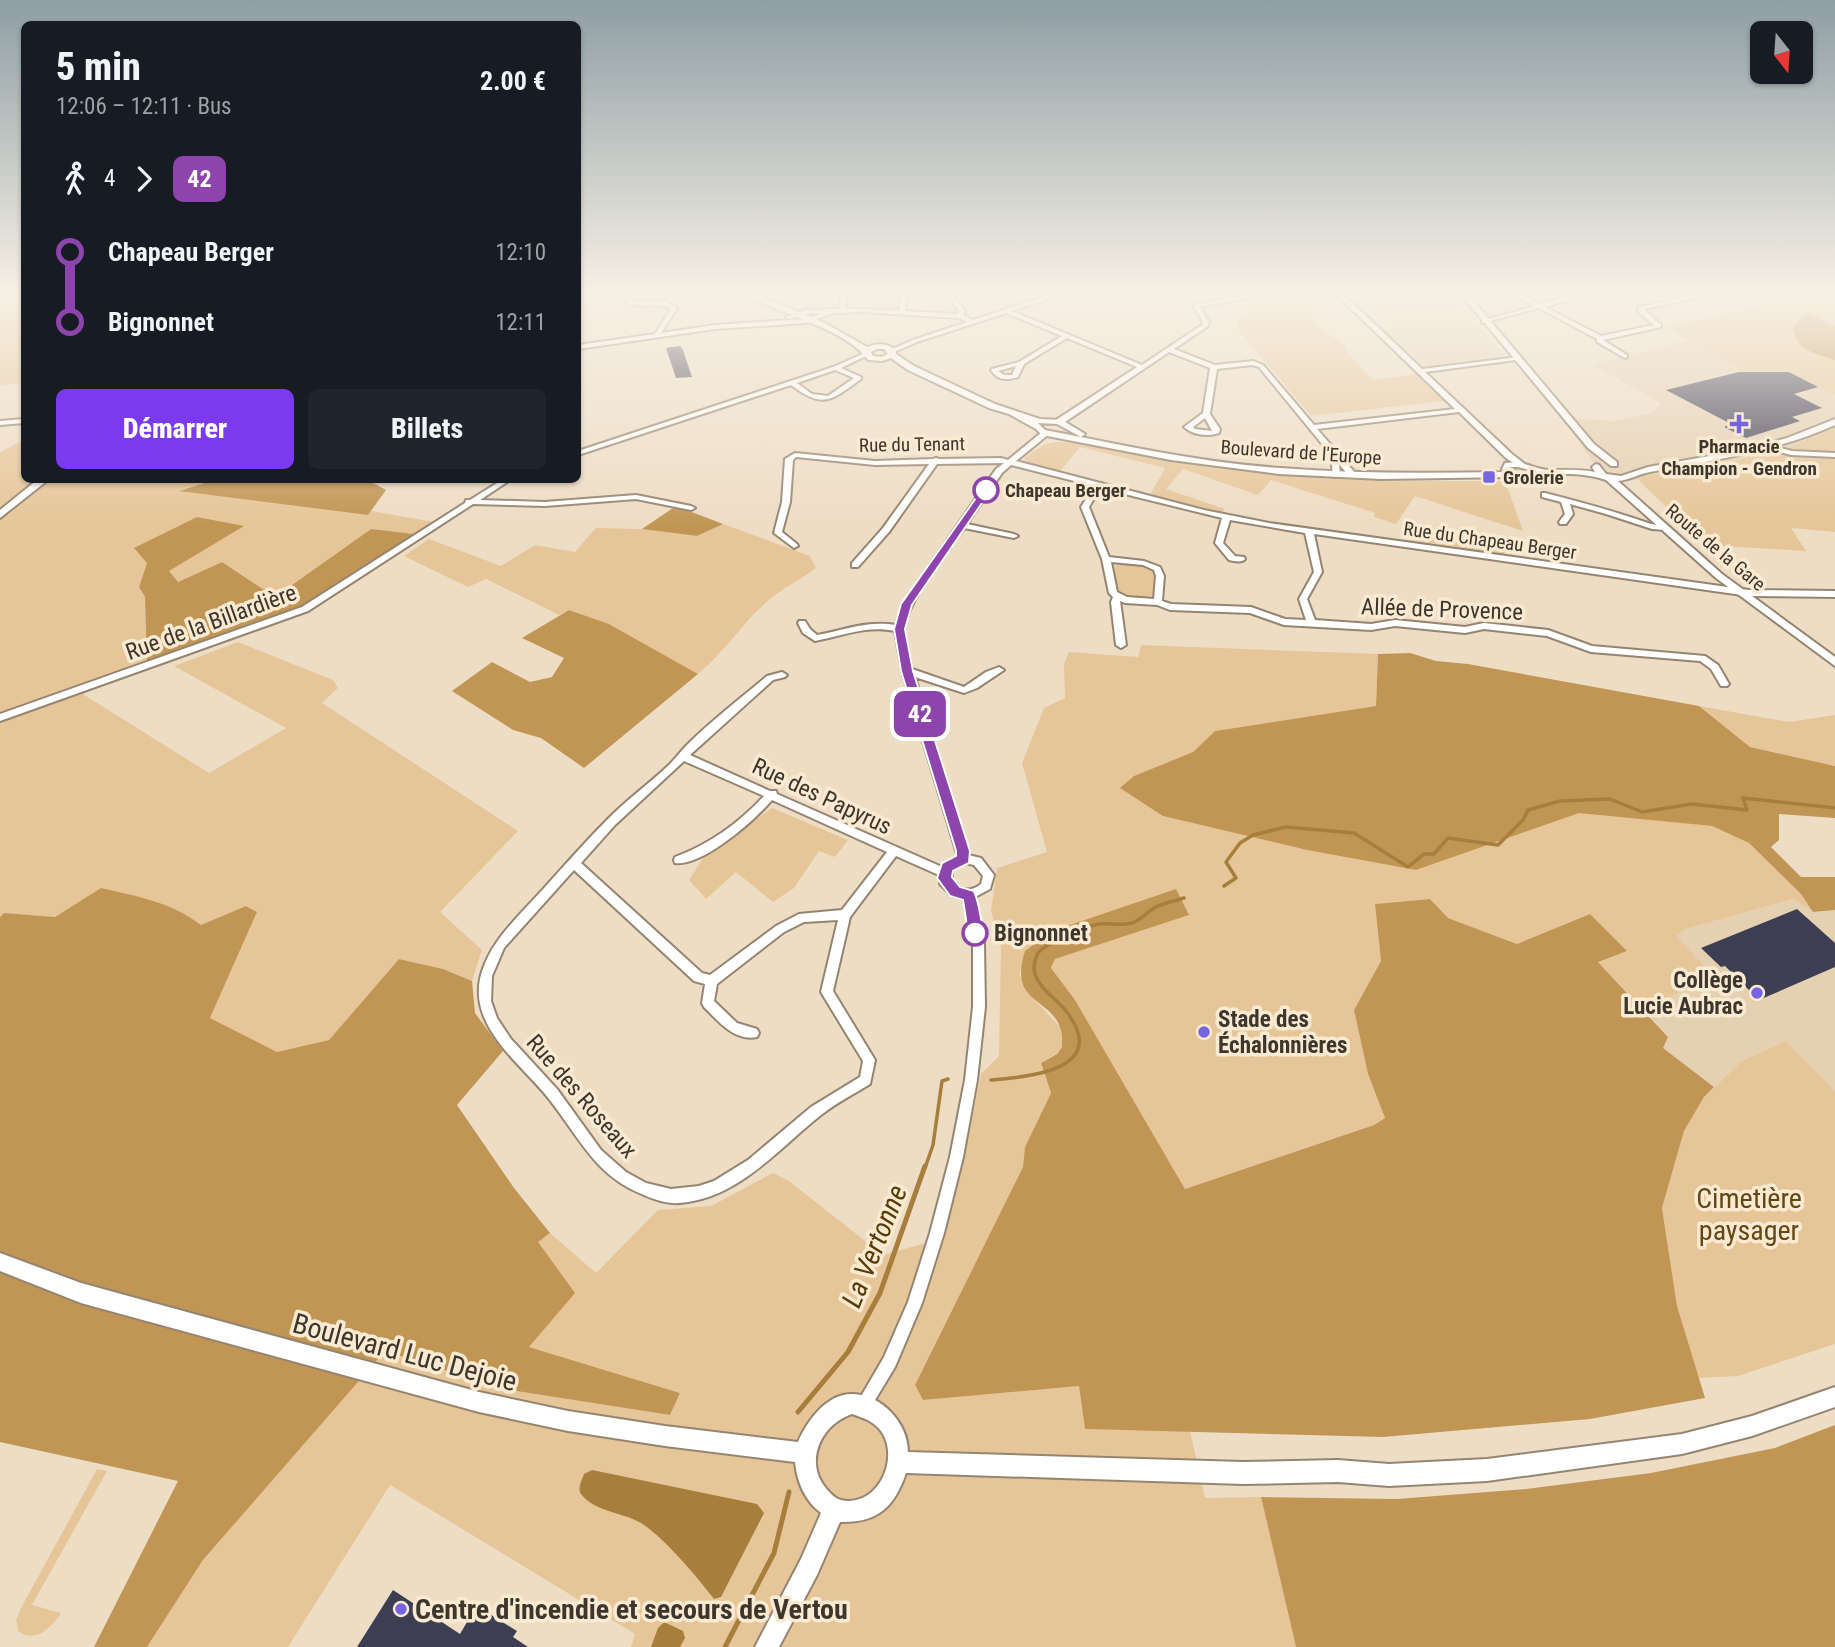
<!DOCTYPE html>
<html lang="fr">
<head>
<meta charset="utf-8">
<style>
	body { margin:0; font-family:"Roboto Condensed",sans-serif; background:#20242c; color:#f1f3f6; height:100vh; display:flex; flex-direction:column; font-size:26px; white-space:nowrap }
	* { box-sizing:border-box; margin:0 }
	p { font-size:23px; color:#9ea1a6 }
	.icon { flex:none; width:38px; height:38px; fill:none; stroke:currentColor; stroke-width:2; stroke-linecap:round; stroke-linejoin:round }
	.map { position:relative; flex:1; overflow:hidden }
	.drawer { position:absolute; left:21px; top:21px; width:560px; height:462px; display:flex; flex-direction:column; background:#171b24; border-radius:10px; box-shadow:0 2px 5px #0004 }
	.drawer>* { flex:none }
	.badge { padding:0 14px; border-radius:10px; font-size:24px; line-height:46px }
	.needle { width:46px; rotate:163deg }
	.tools { position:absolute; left:1750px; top:21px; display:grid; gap:14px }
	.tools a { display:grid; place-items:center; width:63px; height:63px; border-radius:10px; background:#171b24; box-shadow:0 2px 5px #0004; font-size:35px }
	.map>.badge { position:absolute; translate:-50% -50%; box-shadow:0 0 0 4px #fff }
	.legs { display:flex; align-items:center; gap:10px; height:77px; padding:0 35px; font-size:23px }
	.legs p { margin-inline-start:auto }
	.head { display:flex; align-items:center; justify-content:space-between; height:119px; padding:0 35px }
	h1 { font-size:38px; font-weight:800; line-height:52px }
	.primary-button { display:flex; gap:14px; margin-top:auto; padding:14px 35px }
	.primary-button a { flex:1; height:80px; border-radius:10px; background:#7c3aed; color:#fff; font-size:28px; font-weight:800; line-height:80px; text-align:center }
	.primary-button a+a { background:#20242c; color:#f1f3f6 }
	ul { padding:0 35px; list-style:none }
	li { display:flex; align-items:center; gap:24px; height:70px; font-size:26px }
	li i { display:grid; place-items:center; width:10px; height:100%; margin:0 9px; background:currentColor }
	li i::after { content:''; width:18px; height:18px; margin:-9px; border:5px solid; border-radius:50%; background:#171b24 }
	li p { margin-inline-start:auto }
	li:first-child i { background:linear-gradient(#0000 50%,currentColor 0) }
	li:last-child i { background:linear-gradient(currentColor 50%,#0000 0) }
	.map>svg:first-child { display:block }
	.built { fill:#e5d0b2 }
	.green { fill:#e6c699 }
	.forest { fill:#c19655 }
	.water { fill:#a87e3d }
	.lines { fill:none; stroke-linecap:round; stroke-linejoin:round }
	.stream-far1 { stroke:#a87e3d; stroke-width:3.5 }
	.stream { stroke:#a87e3d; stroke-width:5 }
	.building { fill:#3e3e53 }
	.minor-casing { stroke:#958570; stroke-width:4 }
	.tertiary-casing { stroke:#958570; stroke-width:4 }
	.secondary-casing { stroke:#958570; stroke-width:4 }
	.minor { fill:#fff; fill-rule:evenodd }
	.tertiary { fill:#fff; fill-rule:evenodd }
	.secondary { fill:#fff; fill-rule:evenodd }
	.line-1 { fill:#8e44ad; stroke:#fff; stroke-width:2 }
	.poi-dot { fill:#7565e0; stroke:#fbead2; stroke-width:2.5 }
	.stop-1-dot { fill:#fff; stroke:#8e44ad; stroke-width:3.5 }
	.labels { text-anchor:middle; stroke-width:7; stroke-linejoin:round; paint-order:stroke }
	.far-street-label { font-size:19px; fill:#3d362d; stroke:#fbead2 }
	.far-poi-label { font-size:19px; font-weight:bold; fill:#3d362d; stroke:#fbead2 }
	.far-stop-label { font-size:19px; font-weight:bold; fill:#3d362d; stroke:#fbead2; text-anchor:start }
	.street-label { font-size:23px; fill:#3d362d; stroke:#fbead2 }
	.stop-label { font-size:23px; font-weight:bold; fill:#3d362d; stroke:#fbead2; text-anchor:start }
	.poi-label { font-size:23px; font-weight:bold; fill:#3d362d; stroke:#fbead2; text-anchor:end }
	.near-park-label { font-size:28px; fill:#654715; stroke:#fbead2 }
	.near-water-label { font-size:28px; font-style:italic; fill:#593b05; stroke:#fbead2 }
	.near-street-label { font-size:28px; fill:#3d362d; stroke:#fbead2 }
	.near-poi-label { font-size:28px; font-weight:bold; fill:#3d362d; stroke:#fbead2; text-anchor:start }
</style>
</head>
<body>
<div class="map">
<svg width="1835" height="1647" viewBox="0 0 1835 1647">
	<rect width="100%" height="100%" fill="#eeddc5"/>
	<path class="built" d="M1391 293H1428L1471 314 1474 318 1471 321 1482 329 1505 356 1425 366 1385 332 1398 327 1355 304Z
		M1686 340 1742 371H1788L1835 395V428L1789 447 1742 459 1656 473 1644 476 1639 480 1606 481 1563 418 1615 421 1651 413 1661 404 1594 365Z
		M1795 899 1813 912 1835 910V1091L1786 1041 1742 1061 1714 1087 1663 1048 1668 1036 1642 1008 1716 978 1675 935 1685 929Z"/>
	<path class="green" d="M0 293H24V383L0 386Z
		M1279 293H1285L1267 296 1271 300 1297 296 1321 314 1306 317 1348 349 1345 350 1373 380 1415 374 1444 401 1311 416 1239 331 1237 318 1251 316 1248 312 1251 311 1245 300Z
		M1835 301V395L1788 371H1742L1666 327 1777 302Z
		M1835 428V532L1791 528 1806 551 1707 545 1639 481 1643 476 1742 459 1789 447Z
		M22 441 24 442V480H214L181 490 367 515 372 511 433 522 415 534 371 529 275 597 222 562 178 582 168 571 147 563 139 587 145 597 147 664 79 688 86 696 209 773 286 728 174 666 238 642 333 680 338 688 322 703 518 831 440 912 482 950 472 981 443 969 399 959 329 1040 277 1052 210 1018 257 912 247 906 201 925C172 902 136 896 101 889L55 917 4 913 0 917V452Z
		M1056 442C1112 442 1169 460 1225 468 1316 482 1410 481 1502 481L1508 489 1523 531 1415 496 1396 524 1374 517 1375 513 1271 480 1258 495 1183 469 1166 489 1225 509 1222 512 1150 495 1165 468 1080 447 1060 471 1028 463 1024 458 1045 444Z
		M723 524 810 556 816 568C802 579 784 587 770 599 743 622 725 652 698 674L609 624 569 610 559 615 486 579 468 587 404 556 429 539 501 566 535 545 575 552 596 528 642 529 697 536Z
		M1422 524 1506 550 1504 554 1410 540Z
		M1121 563 1148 566 1153 569 1155 594 1148 598 1118 595 1114 590 1113 567Z
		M1141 645 1378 654 1376 706 1215 731 1193 752 1134 776 1163 816 1307 850 1416 870 1579 812 1712 826 1749 843 1801 894 1813 912 1794 899 1685 929 1676 936 1716 978 1642 1008 1597 961 1627 951 1590 914 1517 944 1448 918 1430 899 1375 904 1381 961 1354 1010 1368 1074 1385 1118 1374 1125 1185 1189 1075 1000 1051 969 1055 959 1188 915 1067 926 1035 943 1019 974 1030 995 1061 1028 1062 1047 1057 1053 1041 1063 1051 1093 1025 1147 1023 1167 915 1385 923 1400 1079 1386 1085 1429 1190 1431 1205 1498 1261 1497 1296 1647H631L635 1634 390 1485 288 1647H147L203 1560 385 1351 504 1389 670 1415 680 1393 529 1347 537 1241 550 1233 596 1273 658 1210 711 1206 773 1173 789 1181 883 1255 940 1239 967 1143 981 1074 999 1056 1001 947 991 911 997 868 1047 852 1022 763 1044 708 1065 698 1064 664 1069 652 1138 657Z
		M1699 706 1789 722 1835 715V766L1750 747Z
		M772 808 848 840 835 857 819 851 794 888 773 902 736 872 706 899 689 880 704 857Z
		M1786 1041 1835 1091V1344L1738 1376 1698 1378 1677 1306 1662 1208 1684 1131 1704 1097 1742 1061Z
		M97 1469 107 1471 32 1605 61 1613C52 1628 34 1644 18 1631L16 1620 21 1608Z"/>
	<path class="forest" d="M1807 312 1835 326V360C1814 353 1795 351 1793 326Z
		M214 480H368L386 490 368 515 179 491Z
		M676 506 723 524 697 536 642 529Z
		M197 517 244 526 169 571 178 582 222 562 275 597 371 529 415 534 324 596 263 623 147 664 145 597 139 587 147 563 134 548Z
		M569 610 609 624 698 674 584 768 541 738 513 730 452 691 492 662 530 682 552 677 564 658 522 638Z
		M1410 653 1436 661 1468 664 1699 706 1750 747 1835 766V818L1779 814V840L1771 847 1801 877H1835V910L1813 912 1801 894 1749 843 1712 826 1579 813 1416 870 1307 850 1163 816 1120 788 1134 776 1193 752 1215 731 1376 706 1378 654Z
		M101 888C136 896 172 902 201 925L246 906 257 912 210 1018 277 1052 329 1040 399 959 443 969 472 981 475 1013 503 1051 457 1105 514 1188 550 1233 538 1242 575 1293 529 1347 680 1393 670 1415 504 1389 385 1351 203 1560 147 1647H94L178 1481 0 1442V917L4 913 55 917Z
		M1176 889 1189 915 1055 959 1051 968 1075 1000 1185 1189 1374 1125 1385 1118 1368 1074 1354 1010 1381 961 1375 904 1430 899 1448 918 1517 944 1590 914 1627 951 1598 962 1668 1037 1663 1048 1714 1087 1704 1097 1684 1131 1662 1208 1677 1306 1705 1398 1590 1419 1383 1437 1085 1429 1079 1386 923 1400 915 1385 1023 1167 1025 1147 1051 1093 1041 1063 1057 1054 1062 1047C1062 1041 1062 1035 1061 1030 1051 996 1008 1005 1025 951L1049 933 1067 926Z
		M1835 1425V1647H1296L1261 1497 1397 1499 1526 1489 1651 1473 1775 1448Z"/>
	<path class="water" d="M592 1470 757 1504 764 1513 721 1597 714 1599C698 1578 666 1540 644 1525 626 1512 595 1513 581 1494 577 1488 582 1480 584 1474Z
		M664 1622 683 1631 685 1638 680 1647H651L658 1628Z"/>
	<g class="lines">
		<path class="stream-far1" d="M1224 886 1236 878 1226 862 1240 843 1253 835 1286 827 1354 833 1408 867 1424 854H1434L1448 838 1498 845 1523 820 1528 810 1560 801 1610 799 1642 812 1692 804 1747 810 1743 798 1835 808
			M991 1080C1031 1077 1111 1069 1066 1011 1056 998 1040 990 1035 974 1033 967 1035 959 1038 953 1045 944 1089 925 1100 924 1110 923 1121 926 1132 923 1141 920 1146 913 1154 908 1163 903 1174 901 1184 898
			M925 1168 933 1145 942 1081 948 1079"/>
		<path class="stream" d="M798 1412 848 1352 880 1293 925 1166
			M725 1647 774 1553 789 1492"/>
	</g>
	<path class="building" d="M680 346 683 350 692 377 676 378 666 348Z
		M1739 372H1789L1818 387 1794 394 1822 408 1792 417 1800 421 1746 438 1724 427 1731 424 1666 390Z
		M1797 909 1835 943V967L1759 1000 1725 966 1721 967 1701 948Z
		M393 1590 460 1634 470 1617 466 1614 472 1603 517 1631 513 1637 528 1647H357Z"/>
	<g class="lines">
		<defs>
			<path id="minor" d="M841 293H847L846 309 899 310 901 293H907L905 311 958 314 959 311 946 293H952L965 311 963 315 973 320 1055 293H1065L1012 311 1142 365 1202 325 1203 322 1193 306 1194 305 1258 293H1272L1200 307 1209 322 1208 326 1174 349 1215 365 1253 361 1263 365 1314 425 1455 409 1335 293H1342L1422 369 1518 357V359L1516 360 1425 372 1512 454 1526 465 1519 467 1506 458 1459 412 1317 429 1357 475 1350 477 1339 464 1340 475 1333 477 1331 455 1259 367 1252 365 1217 369 1210 414 1220 429 1219 433C1209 437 1192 435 1184 427L1203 413 1210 368 1169 352 1062 424H1056V420L1137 367 1067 338 1024 364 1018 377C1007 381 997 380 991 370L992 369 1019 362 1062 336 1006 313 917 342 892 353 889 351 890 350 913 340 967 322 959 318 862 312 833 313 806 323 715 329 578 349V345L655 334 671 309C657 300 638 311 625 301L628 299 632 301H666L676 307 677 308 661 333 715 325 805 319 823 313 806 314 789 319 786 317 806 310 840 309ZM1016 366 1012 375H1004L998 371ZM1205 418 1212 431 1195 429 1193 427Z
				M1512 293H1520L1541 304 1566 297 1568 293H1574L1571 299 1545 307 1601 336 1654 325 1638 312 1639 307 1706 293H1719L1644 309 1661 325V327L1603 340 1627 355V357L1625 358 1597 342V339L1539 308 1482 323V321L1535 306Z
				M865 353 870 354 841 368 861 377V379C831 400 824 410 791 385L578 455V451L833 367ZM835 370 854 378 828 396 812 394 797 383Z
				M24 419V423L0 425V421Z
				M1042 432 1049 434 1016 461 1204 510 1269 523 1749 590 1835 591V597L1749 596 1314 534 1322 572 1307 599 1315 620 1371 624 1395 620 1465 627 1484 623 1548 630 1592 646 1705 656 1718 665 1729 684 1727 686H1721L1711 669 1700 661 1591 652 1547 636 1484 629 1465 633 1395 626 1371 630 1284 625 1250 613 1170 610 1157 605 1125 603 1120 601 1126 645 1121 648 1116 645 1111 602 1113 597 1109 593 1102 559 1081 507 1094 486 1011 465 1002 473 967 524 1014 534 1018 536 1014 538 964 528C946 554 910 598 904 627 902 640 909 657 912 669L964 687 986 672 999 667 1004 670 977 688 964 693 915 677 968 855 981 858 994 875 990 889 975 897 984 944 985 1007 977 1080 963 1157 944 1233 922 1303 895 1367 869 1410 864 1413 859 1410 856 1405 884 1357 908 1302 930 1233 950 1157 965 1080 973 1007V944L964 899 951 895 940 884 941 876 896 856 850 917 833 991 875 1060 870 1084C854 1094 836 1103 821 1115 778 1149 739 1198 680 1203 668 1204 655 1200 644 1195 595 1176 580 1138 549 1099 519 1061 461 1022 484 966 496 935 523 912 545 887 565 865 585 842 606 821 625 801 649 784 669 765 675 759 681 751 687 745 712 720 740 699 767 676L782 672 787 675 785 677 773 680 690 755 770 791H776L777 794 942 867 958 857 902 671 895 631C867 625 842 636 815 641L803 633 798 623 799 621H805L810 629 817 635C844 630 868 620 896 625L904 603 996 469 1004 463 937 464 889 532 858 567H852V563L883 528 929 464 875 465 796 457 793 460 790 502 782 532 797 544 798 546 794 548 774 533 782 502 785 459 795 453 875 461 933 459 936 458 939 459 1001 458 1008 460ZM1100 488 1222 518 1215 543 1229 560C1234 561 1242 563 1245 559L1244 557 1235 556 1223 543 1230 520 1305 533 1314 572 1299 599 1306 620 1285 619 1251 607 1171 604 1162 601 1164 576 1160 567 1144 561 1109 557 1089 507ZM1111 562 1143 565 1154 570 1156 576 1154 599 1127 597 1117 592ZM684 761 764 796C739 823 710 844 675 857L674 860 675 863C702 867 755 820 772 800L887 852 842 910 799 914 776 926 710 975 702 973 581 863 615 825ZM965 863 974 865 983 876 981 884C971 892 961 891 952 883V870ZM574 870 694 981 705 984 702 1003 704 1007C718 1021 735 1042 757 1037L759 1033 757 1029 737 1023 714 1001 717 984 784 932 804 922 838 920 821 992 863 1061 860 1077 811 1107 748 1160 714 1181 699 1186 671 1189 646 1183 626 1172 601 1150 557 1089 511 1039 497 1018 491 1001 492 976 504 948Z
				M1769 445 1792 451 1835 453V457L1791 455 1769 449Z
				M502 480H510L480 500 545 502 636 495 691 506 695 508 691 510 636 499 545 506 473 504 308 611 0 721V714L302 607 465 503 466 500H470Z
				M1542 493H1545C1580 502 1614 511 1648 523 1655 525 1663 525 1669 528L1665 530 1652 529 1606 514 1570 504 1573 514 1566 524H1560L1559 522 1565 514 1561 502 1542 497Z"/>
			<path id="tertiary" d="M744 293H753L823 322 867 347C877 343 886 343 895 349L896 354 914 366 995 404 1040 419 1062 420 1085 434 1081 437 1057 424 1038 423 1045 430C1123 445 1202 463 1281 468 1356 474 1430 473 1505 472L1502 469 1505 463C1523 460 1534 469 1549 470 1565 470 1579 469 1595 472L1592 467 1596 464 1599 465 1606 474 1621 476 1648 467 1743 450 1787 438 1835 419V425C1775 452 1713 460 1650 472 1639 474 1629 480 1618 481L1722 574 1835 657V666L1716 578 1606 480C1588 474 1567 473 1549 475 1537 477 1526 480 1514 477L1381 479 1279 474 1171 460 1042 435 1036 429 1009 414 989 408 908 370 891 358 882 361 868 360C846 328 777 314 744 293ZM877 349H884L888 354 881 357 873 356 871 352ZM1511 467H1518L1536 472 1520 473 1510 470Z
				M1460 293H1467L1594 444 1617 462V466H1611L1588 448Z"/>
			<path id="secondary" d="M37 480H48L0 518V510Z
				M0 1253 81 1283 479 1392 568 1411 665 1426 798 1442C807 1421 827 1393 853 1394 882 1395 908 1423 908 1452L1243 1462 1338 1460 1389 1464 1487 1459 1682 1434 1752 1416 1835 1387V1407L1752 1436 1682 1454 1487 1481 1389 1486 1338 1482 1243 1484 906 1473C894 1508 877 1523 840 1522L817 1575 779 1647H755L801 1559 821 1513C805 1501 797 1482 795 1462L665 1446 568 1431 479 1412 81 1303 0 1271ZM852 1414C864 1418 876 1422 883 1434 899 1462 876 1508 841 1500 835 1499 829 1492 825 1487 804 1460 822 1424 852 1414Z"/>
		</defs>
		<use href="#minor" class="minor-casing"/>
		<use href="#tertiary" class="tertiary-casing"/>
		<use href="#secondary" class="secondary-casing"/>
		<use href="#minor" class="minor"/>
		<use href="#tertiary" class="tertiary"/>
		<use href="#secondary" class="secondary"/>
	</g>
	<linearGradient id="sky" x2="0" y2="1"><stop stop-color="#8e9ea4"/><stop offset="0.56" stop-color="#f7f0e5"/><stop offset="1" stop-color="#f7f0e5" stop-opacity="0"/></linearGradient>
	<rect width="1835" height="524" fill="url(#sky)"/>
	<path class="line-1" d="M983 488 991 490 912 605 905 629 913 671 970 851 969 863 953 871 952 877 960 887 974 891C980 905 981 918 983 933L975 939 968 933 963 900 950 896 937 878 942 863 956 856V851L901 671 894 629 901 604Z"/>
	<g class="poi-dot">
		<path d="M1735.5 413.5h7v7h7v7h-7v7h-7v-7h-7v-7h7z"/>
		<rect x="1482" y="470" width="14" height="14" rx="3.5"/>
		<circle cx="1757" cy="993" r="7"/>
		<circle cx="1204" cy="1032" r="7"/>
		<circle cx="401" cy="1609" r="7"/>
	</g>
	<g class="stop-1-dot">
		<circle cx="986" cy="490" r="12"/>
		<circle cx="975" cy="933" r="12"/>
	</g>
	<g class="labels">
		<g class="far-street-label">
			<text transform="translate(912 444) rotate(-1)" y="7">Rue du Tenant</text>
			<text transform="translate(1301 452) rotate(4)" y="7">Boulevard de l'Europe</text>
			<text transform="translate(1490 540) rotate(8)" y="7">Rue du Chapeau Berger</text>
			<text transform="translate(1716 547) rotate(40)" y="7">Route de la Gare</text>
		</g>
		<g class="far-poi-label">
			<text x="1739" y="453">Pharmacie<tspan x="1739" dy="22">Champion - Gendron</tspan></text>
			<text x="1503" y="484" text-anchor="start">Grolerie</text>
		</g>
		<g class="far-stop-label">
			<text x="1005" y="497">Chapeau Berger</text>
		</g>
		<g class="street-label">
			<text transform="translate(1442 609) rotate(2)" y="8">Allée de Provence</text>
			<text transform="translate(211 622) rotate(-20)" y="8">Rue de la Billardière</text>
			<text transform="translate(822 796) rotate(25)" y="8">Rue des Papyrus</text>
			<text transform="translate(582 1096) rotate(49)" y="8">Rue des Roseaux</text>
		</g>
		<g class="stop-label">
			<text x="994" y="941">Bignonnet</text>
		</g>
		<g class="poi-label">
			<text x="1743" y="988">Collège<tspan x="1743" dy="26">Lucie Aubrac</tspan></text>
			<text x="1218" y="1027" text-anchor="start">Stade des<tspan x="1218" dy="26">Échalonnières</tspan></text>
		</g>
		<g class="near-park-label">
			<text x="1749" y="1208">Cimetière<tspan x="1749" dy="32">paysager</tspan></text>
		</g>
		<g class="near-water-label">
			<text transform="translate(874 1246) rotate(-68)" y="10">La Vertonne</text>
		</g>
		<g class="near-street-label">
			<text transform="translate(405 1352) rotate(15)" y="10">Boulevard Luc Dejoie</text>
		</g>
		<g class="near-poi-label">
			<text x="415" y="1619">Centre d'incendie et secours de Vertou</text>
		</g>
	</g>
</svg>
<div class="tools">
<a><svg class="needle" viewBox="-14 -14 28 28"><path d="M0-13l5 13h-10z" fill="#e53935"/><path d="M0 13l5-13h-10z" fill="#9ea1a6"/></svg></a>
</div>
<b class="badge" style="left:920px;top:714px;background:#8e44ad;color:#fff">42</b>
<section class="drawer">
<div class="head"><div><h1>5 min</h1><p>12:06 – 12:11 · Bus</p></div><b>2.00 €</b></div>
<div class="legs"><svg class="icon" aria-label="walk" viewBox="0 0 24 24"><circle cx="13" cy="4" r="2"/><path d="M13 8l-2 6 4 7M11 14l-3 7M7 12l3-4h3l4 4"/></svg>4<svg class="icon" aria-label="forward" viewBox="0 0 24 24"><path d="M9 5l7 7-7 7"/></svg><b class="badge" style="background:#8e44ad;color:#fff">42</b></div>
<ul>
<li><i style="color:#8e44ad"></i><b>Chapeau Berger</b><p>12:10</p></li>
<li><i style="color:#8e44ad"></i><b>Bignonnet</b><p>12:11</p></li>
</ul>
<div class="primary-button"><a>Démarrer</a><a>Billets</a></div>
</section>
</div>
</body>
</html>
